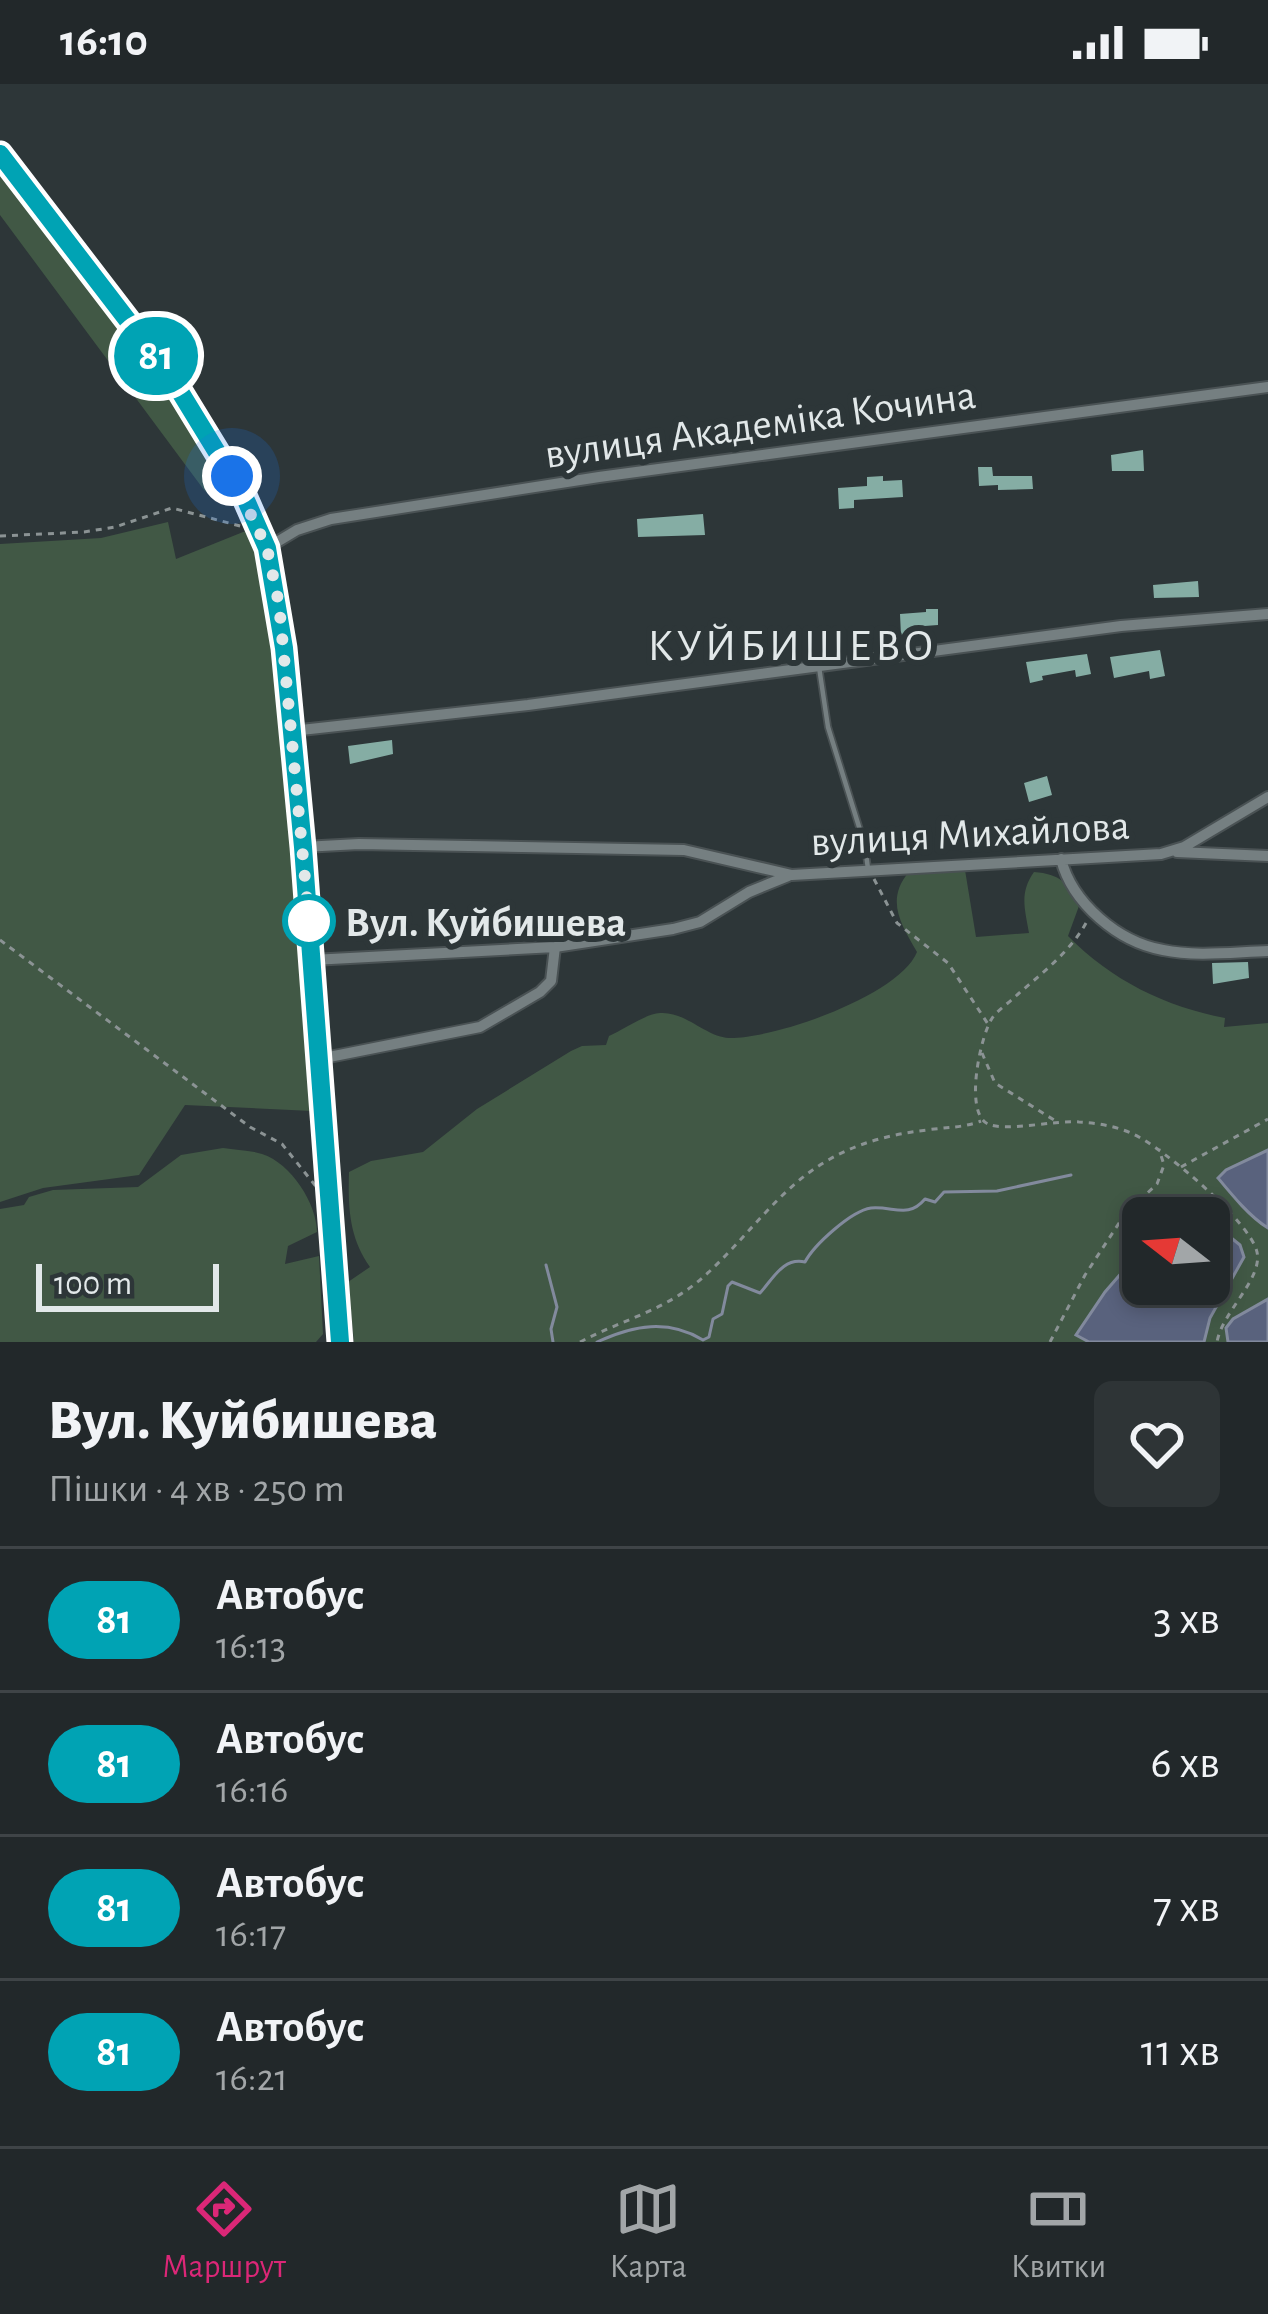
<!DOCTYPE html>
<html lang="uk">
<head>
<meta charset="utf-8">
<style>
	body { margin:0; font-family:"Alegreya Sans",sans-serif; background:#2e3436; color:#f1f3f6; height:100vh; display:flex; flex-direction:column; font-size:45px; white-space:nowrap }
	* { box-sizing:border-box; margin:0 }
	p { font-size:39px; color:#a2a6a8 }
	.icon { flex:none; width:66px; height:66px; fill:none; stroke:currentColor; stroke-width:2; stroke-linecap:round; stroke-linejoin:round }
	.map { position:relative; height:1258px; overflow:hidden }
	.sheet { display:flex; flex-direction:column; background:#22282a; flex:1 }
	.sheet>* { flex:none }
	.badge { padding:0 24px; border-radius:39px; font-size:42px; line-height:78px }
	.needle { width:78px; rotate:287deg }
	.controls { position:absolute; left:1122px; top:1113px; display:grid; gap:24px }
	.controls a { display:grid; place-items:center; width:108px; height:108px; border-radius:18px; background:#22282a; box-shadow:0 6px 18px #0003,0 0 0 3px #3f4447; font-size:60px }
	.scale { position:absolute; left:36px; bottom:30px; width:183px; box-sizing:border-box; padding-left:12px; border:6px solid #e2e8e9; border-top:0; font-size:33px; line-height:42px; white-space:nowrap; color:#e2e8e9; -webkit-text-stroke:9px #2d3638; paint-order:stroke }
	.you { position:absolute; width:60px; height:60px; margin:-30px; border:9px solid #fff; border-radius:50%; background:#1a73e8; box-shadow:0 0 0 18px #1a73e833 }
	.map>.badge { position:absolute; translate:-50% -50%; box-shadow:0 0 0 6px #fff }
	.round { display:grid; place-items:center; flex:none; width:126px; height:126px; border-radius:18px; background:#2e3436 }
	.headline { display:flex; align-items:center; justify-content:space-between; height:204px; padding:0 48px }
	h1 { font-size:57px; font-weight:800; line-height:90px }
	ul { padding:0; list-style:none }
	li { display:flex; align-items:center; gap:36px; height:144px; padding:0 48px; border-top:3px solid #3f4447 }
	li div { flex:1 }
	li b { display:block; font-size:45px }
	li em { font-style:normal }
	li .badge { min-width:132px; font-weight:700; text-align:center }
	.status { display:flex; justify-content:space-between; align-items:center; height:84px; padding:0 60px; background:#22282a; direction:ltr }
	.status svg { height:33px; fill:currentColor }
	.dock { display:flex; justify-content:space-around; align-items:center; height:168px; border-top:3px solid #3f4447; background:#22282a; font-size:33px; color:#a2a6a8 }
	.dock a { display:grid; justify-items:center; gap:6px }
	.dock .on { color:#db2777 }
	.map>svg:first-child { display:block }
	.green { fill:#415845; fill-rule:evenodd }
	.water { fill:#59627d; stroke:#828a9d; stroke-width:3 }
	.lines { fill:none; stroke-linecap:round; stroke-linejoin:round }
	.stream { stroke:#828a9d; stroke-width:3 }
	.building { fill:#85ada4 }
	.lane-casing { stroke:#4a5254; stroke-width:8 }
	.street-casing { stroke:#4a5254; stroke-width:14 }
	.path { stroke:#8b9394; stroke-width:3; stroke-dasharray:6 6; stroke-linecap:butt }
	.lane { stroke:#757f81; stroke-width:4.5 }
	.street { stroke:#757f81; stroke-width:10 }
	.line-casing { stroke:#fff; stroke-width:27 }
	.line { stroke:#00a3b4; stroke-width:18 }
	.walk { stroke:#e2e8e9; stroke-width:12; stroke-dasharray:0 21.6 }
	.stop-dot { fill:#fff; stroke:#00a3b4; stroke-width:6 }
	.labels { text-anchor:middle; stroke-width:12; stroke-linejoin:round; paint-order:stroke }
	.street-label { font-size:42px; fill:#e2e8e9; stroke:#2d3638 }
	.stop-label { font-size:42px; font-weight:bold; fill:#e2e8e9; stroke:#2d3638; text-anchor:start }
	.neighbourhood-label { font-size:45px; letter-spacing:3px; fill:#e2e8e9; stroke:#2d3638 }
</style>
</head>
<body>
<div class="status"><b>16:10</b><svg viewBox="0 0 49 12"><path d="M0 12V9h3v3zM5 12V6h3v6zM10 12V3h3v9zM15 12V0h3v12zM26 1h20v11H26zM47 4h2v5h-2z"/></svg></div>
<div class="map">
<svg width="1268" height="1258" viewBox="0 0 1268 1258">
	<rect width="100%" height="100%" fill="#2d3638"/>
	<path class="green" d="M0 80C81 181 189 296 236 417L218 418 204 406 0 131Z
		M168 438 176 475 253 444 271 502 281 565 312 1027 185 1021 139 1091 43 1104 0 1118V460L101 454Z
		M965 786 976 853 1029 849C1025 825 1019 809 1034 788 1060 790 1069 799 1079 822L1068 852C1111 896 1166 923 1225 934L1224 943 1268 939V1258H354L348 1198 370 1183C349 1153 348 1124 349 1088L371 1077 423 1068 477 1025 571 967 582 962 606 961 609 952C623 946 645 930 660 929 685 927 706 953 729 954 775 955 900 911 917 868 901 840 885 816 909 788ZM1143 1134H1209V1200H1143Z
		M223 1064C235 1066 250 1066 262 1070 291 1079 317 1120 317 1148L288 1162 285 1180 319 1172 323 1250 316 1258H0V1125L24 1121 29 1113 53 1106 138 1103 181 1071Z"/>
	<path class="water" d="M1268 1066V1144C1250 1133 1232 1111 1218 1094L1226 1086Z
		M1209 1136 1240 1161 1244 1173 1210 1234 1204 1258H1089L1076 1251 1105 1208 1143 1164V1200H1209Z
		M1268 1215V1258H1228L1226 1244 1233 1235Z"/>
	<g class="lines">
		<path class="stream" d="M546 1181 557 1223 551 1245 553 1258
			M597 1258C634 1241 668 1235 703 1256L709 1253 713 1235 722 1230 728 1202 732 1198 760 1209C773 1195 783 1173 805 1178 814 1161 851 1127 871 1124 894 1122 908 1135 925 1115L935 1118 944 1108 997 1107 1071 1091"/>
	</g>
	<path class="building" d="M1143 366 1144 387H1112L1111 371Z
		M978 383H992L993 392H1032L1033 405 998 406V401L979 402Z
		M883 392V397L902 396 903 413 854 416V424L839 425 838 404 867 402V393Z
		M703 430 705 451 638 453 637 435Z
		M1198 497 1199 513 1154 514 1153 501Z
		M926 525H938V541L911 543 912 551 901 552 900 530 926 528Z
		M1160 566 1165 592 1150 595 1149 587 1114 594 1110 573Z
		M1087 570 1091 590 1076 593 1075 586 1042 592 1043 596 1030 599 1026 578Z
		M392 656 393 670 350 680 348 662Z
		M1047 692 1052 711 1029 718 1024 699Z
		M1248 878 1249 894 1213 900 1212 879Z"/>
	<g class="lines">
		<defs>
			<path id="lane" d="M819 583 828 643 865 762 868 785"/>
			<path id="street" d="M0 70C89 183 203 310 259 443 289 515 287 600 295 677 314 870 326 1064 340 1258
				M267 464 297 446 331 435 599 393 1268 303
				M292 647 528 621 1121 542 1268 530
				M303 763 359 760 684 766 792 791 1161 770 1184 763 1268 713
				M1177 768 1268 772
				M1061 775C1072 819 1118 858 1163 866 1196 873 1234 868 1268 867
				M312 876 555 863 673 845 700 838 749 808 788 792
				M319 975 480 943 540 908 551 897 555 863"/>
		</defs>
		<use href="#lane" class="lane-casing"/>
		<use href="#street" class="street-casing"/>
		<path class="path" d="M0 452 84 448 115 443 172 424 244 443
			M874 795 897 839 948 879 988 940
			M1086 839C1070 868 1042 889 1017 911 1009 919 996 927 991 936 980 955 964 1029 988 1040 1005 1048 1056 1036 1079 1038 1097 1039 1116 1042 1133 1050 1162 1063 1250 1137 1257 1168 1263 1195 1222 1228 1217 1258
			M0 856 250 1043 282 1060 318 1105
			M982 969 995 999 1054 1036
			M1181 1083 1268 1035
			M580 1258C618 1238 661 1227 695 1200 743 1161 776 1105 830 1075 860 1058 893 1050 927 1046 946 1043 963 1044 981 1037
			M1050 1258 1085 1191 1125 1130 1157 1100 1164 1081 1159 1065"/>
		<use href="#lane" class="lane"/>
		<use href="#street" class="street"/>
	</g>
	<g class="lines">
		<defs>
			<path id="line" d="M0 70 171 293 245 414 267 464 284 564 303 763 340 1258"/>
		</defs>
		<use href="#line" class="line-casing"/>
		<use href="#line" class="line"/>
		<path class="walk" d="M232 392 267 464 279 520 309 837"/>
	</g>
	<circle class="stop-dot" cx="309" cy="837" r="24"/>
	<g class="labels">
		<g class="street-label">
			<text transform="translate(760 339) rotate(-8)" y="15">вулиця Академіка Кочина</text>
			<text transform="translate(970 748) rotate(-3)" y="15">вулиця Михайлова</text>
		</g>
		<g class="stop-label">
			<text x="345" y="852">Вул. Куйбишева</text>
		</g>
		<g class="neighbourhood-label">
			<text x="792" y="576">КУЙБИШЕВО</text>
		</g>
	</g>
</svg>
<div class="controls">
<a><svg class="needle" viewBox="-14 -14 28 28"><path d="M0-13l5 13h-10z" fill="#e53935"/><path d="M0 13l5-13h-10z" fill="#a2a6a8"/></svg></a>
</div>
<div class="scale">100 m</div>
<div class="you" style="left:232px;top:392px"></div>
<b class="badge" style="left:156px;top:272px;background:#00a3b4;color:#fff">81</b>
</div>
<section class="sheet">
<div class="headline"><div><h1>Вул. Куйбишева</h1><p>Пішки · 4 хв · 250 m</p></div><a class="round"><svg class="icon" aria-label="heart" viewBox="0 0 24 24"><path d="M12 20l-8-8c-3-5 5-10 8-4 3-6 11-1 8 4z"/></svg></a></div>
<ul>
<li><span class="badge" style="background:#00a3b4;color:#fff">81</span><div><b>Автобус</b><p>16:13</p></div><em>3 хв</em></li>
<li><span class="badge" style="background:#00a3b4;color:#fff">81</span><div><b>Автобус</b><p>16:16</p></div><em>6 хв</em></li>
<li><span class="badge" style="background:#00a3b4;color:#fff">81</span><div><b>Автобус</b><p>16:17</p></div><em>7 хв</em></li>
<li><span class="badge" style="background:#00a3b4;color:#fff">81</span><div><b>Автобус</b><p>16:21</p></div><em>11 хв</em></li>
</ul>
</section>
<nav class="dock">
<a class="on"><svg class="icon" aria-label="directions" viewBox="0 0 24 24"><path d="M12 3l9 9-9 9-9-9zM9 14v-3h6M13 9l2 2-2 2"/></svg>Маршрут</a>
<a><svg class="icon" aria-label="map" viewBox="0 0 24 24"><path d="M3 6l6-2 6 2 6-2v14l-6 2-6-2-6 2zM9 4v14M15 6v14"/></svg>Карта</a>
<a><svg class="icon" aria-label="tickets" viewBox="0 0 24 24"><path d="M3 7h18v10H3zM15 7v10"/></svg>Квитки</a>
</nav>
</body>
</html>
